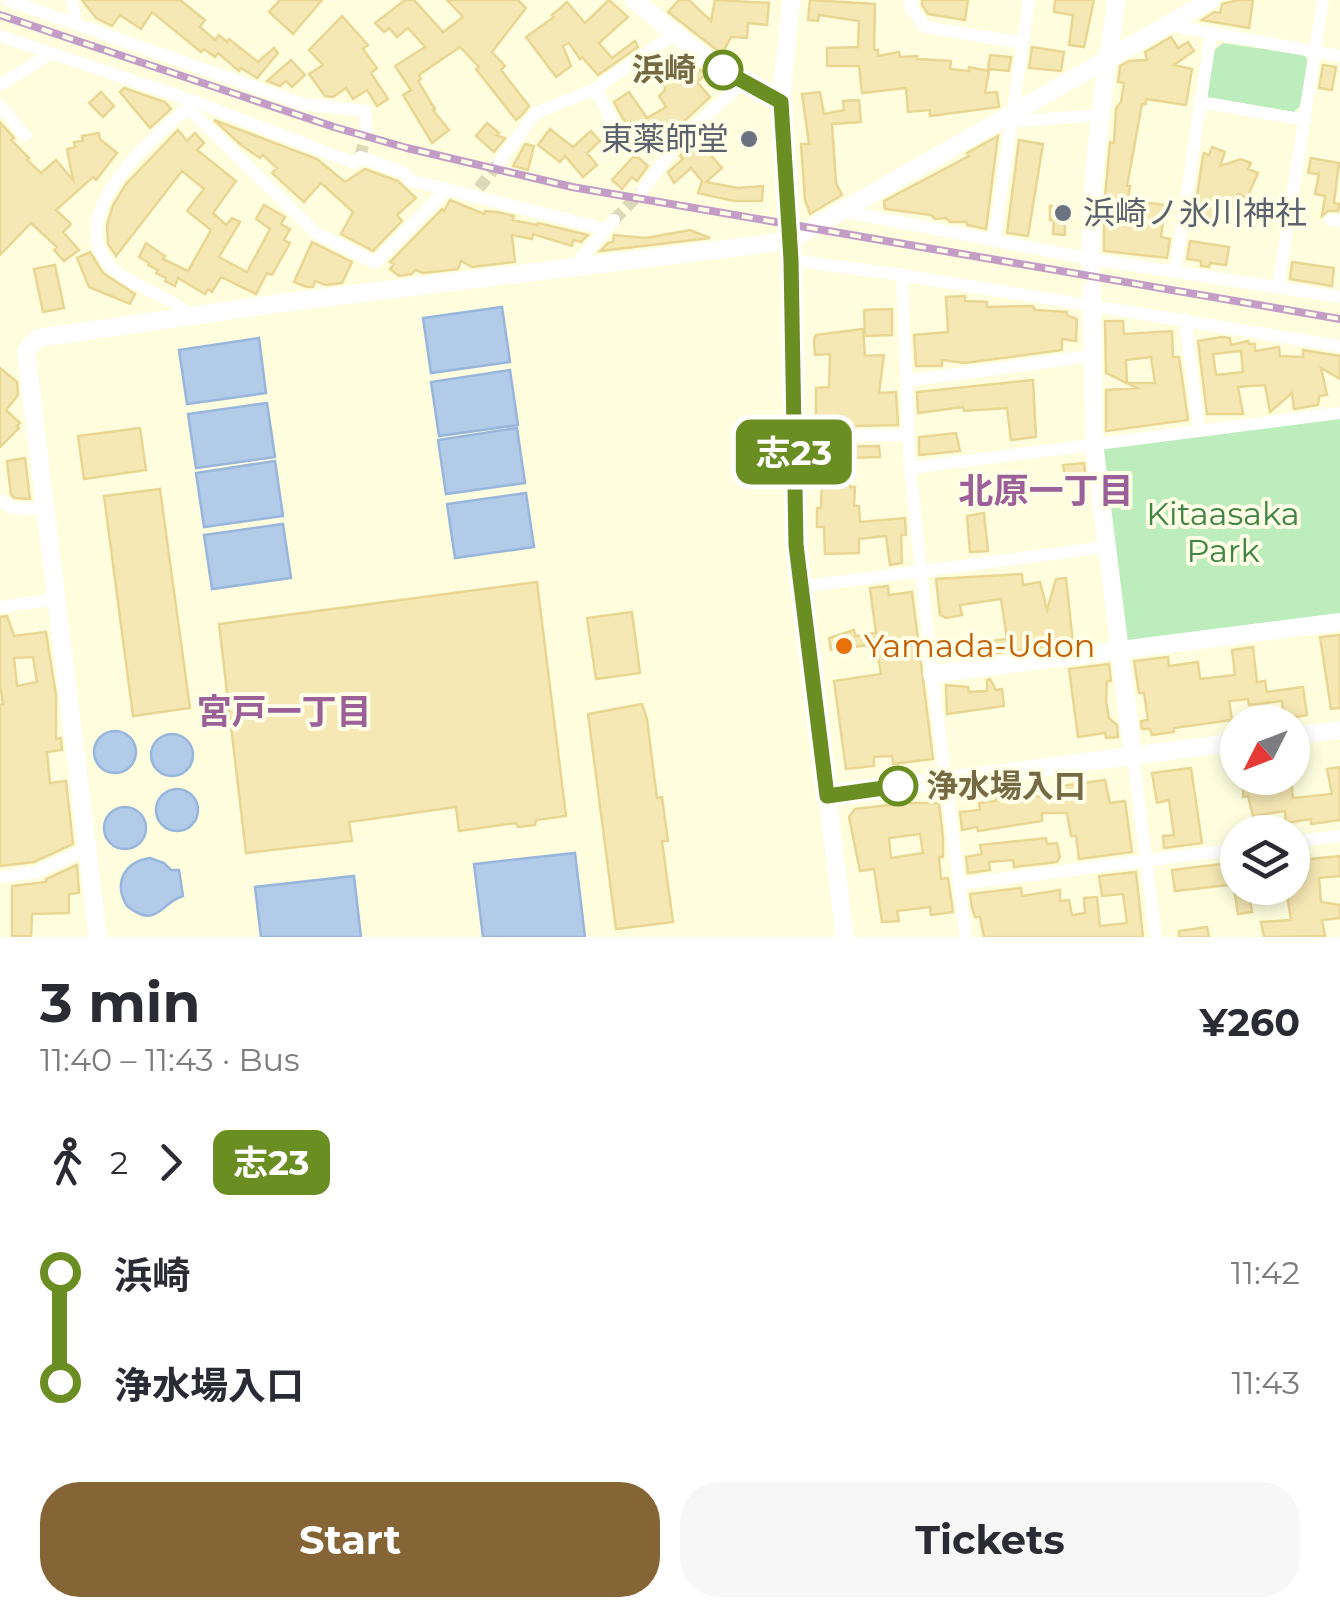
<!DOCTYPE html>
<html lang="en">
<head>
<meta charset="utf-8">
<style>
	body { margin:0; font-family:Montserrat,"Noto Sans JP",sans-serif; background:#f7f7f7; color:#2b2b33; height:100vh; display:flex; flex-direction:column; font-size:38px; white-space:nowrap }
	* { box-sizing:border-box; margin:0 }
	p { font-size:32px; color:#7c7c81 }
	.icon { flex:none; width:55px; height:55px; fill:none; stroke:currentColor; stroke-width:2; stroke-linecap:round; stroke-linejoin:round }
	.map { position:relative; height:937px; overflow:hidden }
	.side { display:flex; flex-direction:column; background:#fff; flex:1 }
	.side>* { flex:none }
	.badge { padding:0 20px; border-radius:15px; font-size:35px; line-height:65px }
	.needle { width:65px; rotate:228deg }
	.buttons { position:absolute; left:1220px; top:705px; display:grid; gap:20px }
	.buttons a { display:grid; place-items:center; width:90px; height:90px; border-radius:50%; background:#fff; box-shadow:0 5px 15px #0003; font-size:50px }
	.map>.badge { position:absolute; translate:-50% -50%; box-shadow:0 0 0 5px #fff }
	.legs { display:flex; align-items:center; gap:15px; height:110px; padding:0 40px; font-size:32px }
	.legs p { margin-inline-start:auto }
	.head { display:flex; align-items:center; justify-content:space-between; height:170px; padding:0 40px }
	h1 { font-size:55px; font-weight:700; line-height:75px }
	.button { display:flex; gap:20px; margin-top:auto; padding:20px 40px }
	.button a { flex:1; height:115px; border-radius:40px; background:#856536; color:#fff; font-size:40px; font-weight:700; line-height:115px; text-align:center }
	.button a+a { background:#f7f7f7; color:#2b2b33 }
	ul { padding:0 40px; list-style:none }
	li { display:flex; align-items:center; gap:35px; height:110px; font-size:38px }
	li i { display:grid; place-items:center; width:15px; height:100%; margin:0 12px; background:currentColor }
	li i::after { content:''; width:25px; height:25px; margin:-12px; border:8px solid; border-radius:50%; background:#fff }
	li p { margin-inline-start:auto }
	li:first-child i { background:linear-gradient(#0000 50%,currentColor 0) }
	li:last-child i { background:linear-gradient(currentColor 50%,#0000 0) }
	.map>svg:first-child { display:block }
	.green { fill:#bdecbd }
	.water { fill:#b2cbe8; stroke:#98b6db; stroke-width:2.5 }
	.building { fill:#f5e8b4; stroke:#e9d693; stroke-width:2.5; fill-rule:evenodd }
	.lines { fill:none; stroke-linecap:round; stroke-linejoin:round }
	.street-tunnel { stroke:#dcd9b8; stroke-width:12; stroke-dasharray:12 6; stroke-linecap:butt }
	.street { stroke:#fff; stroke-width:12 }
	.secondary { stroke:#fff; stroke-width:18 }
	.rail-casing { stroke:#c49dc7; stroke-width:8 }
	.rail { stroke:#ffffe7; stroke-width:4; stroke-dasharray:11; stroke-linecap:butt }
	.line-1-casing { stroke:#fff; stroke-width:22 }
	.line-1 { stroke:#6b8e23; stroke-width:15 }
	.stop-1-dot { fill:#fff; stroke:#6b8e23; stroke-width:5 }
	.worship-dot { fill:#6b7280; stroke:#ffffe7; stroke-width:4 }
	.food-dot { fill:#e8710a; stroke:#ffffe7; stroke-width:4 }
	.labels { text-anchor:middle; stroke-width:8; stroke-linejoin:round; paint-order:stroke }
	.stop-label { font-size:32px; font-weight:bold; fill:#766a45; stroke:#ffffe7; text-anchor:end }
	.worship-label { font-size:32px; fill:#5b616d; stroke:#ffffe7; text-anchor:end }
	.park-label { font-size:32px; fill:#3f8345; stroke:#ffffe7 }
	.food-label { font-size:32px; fill:#c56008; stroke:#ffffe7; text-anchor:start }
	.neighbourhood-label { font-size:35px; font-weight:bold; fill:#9a6097; stroke:#ffffe7 }
</style>
</head>
<body>
<div class="map">
<svg width="1340" height="937" viewBox="0 0 1340 937">
	<rect width="100%" height="100%" fill="#fefedf"/>
	<path class="green" d="M1223 43 1304 55 1308 60 1300 106 1294 112 1207 97 1214 50Z
		M1340 418V617L1130 643 1125 638 1103 449Z"/>
	<path class="water" d="M502 307 510 362 431 373 423 318Z
		M259 338 266 393 187 404 179 350Z
		M510 370 518 425 439 436 431 382Z
		M267 403 275 457 196 468 188 414Z
		M517 428 525 483 446 494 438 440Z
		M275 461 283 516 204 527 196 473Z
		M526 493 534 547 455 558 447 504Z
		M283 524 291 578 212 589 204 535Z
		M94 752a21 21 0 1 1 42 0a21 21 0 1 1-42 0Z
		M151 755a21 21 0 1 1 42 0a21 21 0 1 1-42 0Z
		M156 810a21 21 0 1 1 42 0a21 21 0 1 1-42 0Z
		M104 828a21 21 0 1 1 42 0a21 21 0 1 1-42 0Z
		M575 853 585 937H483L474 864Z
		M150 858 164 863 171 870H179L183 896C160 903 157 930 127 906 113 883 124 862 150 858Z
		M354 876 361 937H261L255 887Z"/>
	<path class="building" d="M82 0H180L205 20 200 27 215 40 219 35 227 42 229 39 258 62 274 48 278 53 257 78 241 68 239 71 218 53 215 57 204 49 201 52 152 12 141 29 120 15 112 26 96 18Z
		M280 0H322L293 34 269 12Z
		M405 0H414L443 32 463 17 447 0H518L526 8 492 52 505 66 501 70 529 106 522 115 516 120 476 69 479 67 460 47 419 75 421 79 418 81 435 109 433 110 449 130 432 143 403 95 411 90 395 66 425 47 408 28 397 37 389 28 384 32 375 23Z
		M609 0 628 17 599 43 612 58 635 41 638 47 598 75 582 57 580 59 569 43 563 46 571 66 556 77 526 37 554 17 552 15 567 2 585 23Z
		M679 0H689L711 21 715 0 769 3 767 25 748 23 747 38 731 37 722 54 668 12Z
		M810 0 875 4 874 50H878V56L899 52 900 57 917 56V59L951 61 950 69 969 71V67L989 71 985 93 997 92 999 107 930 116V110L908 112 906 88 862 93 859 66H827V48L858 47 859 21 819 15 818 21 808 20Z
		M922 0H968L965 20 928 14 922 5Z
		M1055 0H1094L1084 47 1069 45 1073 15 1054 12Z
		M1238 0H1253L1249 28 1202 20 1214 12 1220 13 1222 4Z
		M342 16 368 45 363 49 377 68 371 73 388 99 377 106 367 90 353 99 346 88 333 97 325 96 309 74 323 65 309 50Z
		M1171 37 1178 48 1188 42 1194 51 1174 65 1192 69 1186 105 1146 99V104H1142L1127 186H1130L1128 200 1165 205 1161 237 1170 239 1167 258 1104 251V218L1105 212H1110L1112 199 1105 197 1110 142 1114 143 1116 108 1121 102 1124 83 1118 82 1120 66 1129 61 1147 60 1145 52Z
		M1032 47 1064 52 1061 71 1029 68Z
		M990 55 1011 57 1009 71 988 69Z
		M291 60 305 75 292 87 286 81 280 86 267 81Z
		M691 63 706 74 697 82 710 97 675 130 649 142 639 124 632 129 623 119 614 102 629 92 647 118 666 107 659 96 665 90 664 84 681 66 684 69Z
		M1323 65 1336 67 1332 90 1319 88Z
		M124 88 165 102 171 109 150 128 120 92Z
		M101 92 114 106 103 117 89 103Z
		M820 92 824 114 844 110 843 101 859 100 861 122 832 124 836 183 842 195 810 214 805 200 801 144H809L802 94Z
		M214 120 317 159 345 182 365 169 398 181 416 198 397 215 402 221 373 251 341 234 353 212 321 183 304 202 272 173 277 168 263 155 260 158 241 145Z
		M0 122 14 138 11 140 29 158 27 160 41 173 56 160 73 180 67 149 75 147 74 142 83 141 82 136 99 133 100 139 117 153 96 180 93 177 56 210 71 224 63 232 79 250 64 261 54 250 57 247 31 223 0 255Z
		M487 123 499 133 496 135 505 138 494 152 476 136Z
		M550 129 573 147 591 131 600 141 587 153 597 165 583 177 565 156 560 162 538 145Z
		M178 130 187 141 195 133 204 143 197 150 236 181 213 213 226 225 232 218 240 222 219 257 247 272 270 229 256 219 264 205 285 217 281 224 290 229 284 240 290 243 272 275 267 273 256 294 221 277 212 292 208 289 205 294 178 278 175 286 165 281 166 278 156 273 158 270 148 265 149 263 139 257 146 243 165 256 163 259 188 271 211 230 187 211 204 189 182 171 116 256 108 244 107 225 113 205 126 184Z
		M998 136 986 229 967 225V222H950L946 218 935 219 931 215 885 209 884 201 969 156 967 153Z
		M696 139 722 168 706 182 738 188 763 186 762 201H734L698 193 702 181 691 168 674 183 668 172 683 159 680 156Z
		M1019 140 1043 144 1028 236 1007 233Z
		M525 144 534 146 528 170 513 166Z
		M1212 147 1225 152 1220 166 1241 159 1251 163 1248 169 1258 173 1247 198 1238 194 1232 208 1222 204 1216 221 1195 213V208L1203 156 1204 153 1209 155Z
		M633 157 639 158 648 166 637 181 632 177 622 189 612 180Z
		M1311 158 1339 163 1334 203 1339 204 1338 211H1328L1322 216 1325 196 1315 194 1319 174 1308 173Z
		M450 200 484 214 485 211 497 212 514 216 513 220 537 225 538 223 588 235 581 242 573 240 572 246 533 234 532 239 512 235 515 262 472 267 461 261 458 269 423 273 415 270 412 274 399 276 390 269 394 264 390 262 442 209 444 211Z
		M1050 206 1072 208 1071 221H1065V235L1053 234 1054 220H1050Z
		M690 230 710 238 600 251 608 243 613 242 614 235 646 238Z
		M1190 241 1229 247 1226 265 1210 263 1209 267 1201 266V261L1187 259Z
		M312 242 352 262 342 283 326 285 315 281 313 287H307L294 282Z
		M90 252 103 273 135 294 130 304 89 287 77 258Z
		M1292 262 1334 268 1332 286 1290 279Z
		M55 265 64 308 43 312 34 269Z
		M965 296V301L987 302V307L1033 306 1035 310 1067 312V315L1077 319 1076 341 1062 339V350L965 363 942 360V366H916L914 335 948 332 946 297Z
		M892 309V335L865 336 864 310Z
		M1105 321H1123L1124 334 1172 331 1173 357H1179L1188 420 1106 431V390L1137 388 1106 373ZM1151 357 1155 383H1127L1126 360Z
		M863 329 865 356 884 355 879 393 896 392 898 425 816 427V388L829 387 830 354 815 355 814 339 816 335Z
		M1222 337 1230 338 1231 345 1248 341 1249 344H1255V351L1279 347 1280 356 1303 357V350L1340 356V379L1321 368 1327 395 1319 396 1318 405 1294 409 1292 393 1270 412 1265 385 1238 387 1243 414H1207L1198 341ZM1241 351 1243 372 1216 375 1213 354Z
		M0 368 17 382 18 395 6 410 20 423 17 426 19 428 0 447Z
		M1033 380 1036 437 1011 440 1007 408 964 411 963 407 918 413 917 392Z
		M140 428 146 470 84 479 78 436Z
		M956 433 960 451 919 455V437Z
		M879 446 880 457 849 458 850 487H855L854 506H859L860 522 905 518 906 535H901L902 563 890 565 886 536 859 539V553L825 554 824 527H817V508H821L822 476H816V465H821L819 447Z
		M25 458 30 499 15 498 11 495 7 461Z
		M1084 463 1086 479 1066 481 1063 465Z
		M160 489 190 708 133 716 104 496Z
		M984 513 988 551 970 552 967 516Z
		M1022 574 1023 585 1040 582 1047 610 1056 579 1066 578 1073 643 982 655V642L1007 639 1001 599 960 605 962 615 946 618 940 615 936 579Z
		M537 582 566 816 536 820 535 825 518 827 516 823 459 831 456 807 349 822 352 841 246 853 219 624Z
		M888 586 889 595 912 592 933 759 893 764 892 756 874 757V766L846 769 834 681 881 674 876 644 831 650 829 638 854 630 855 636 876 633 870 588Z
		M632 612 640 673 596 679 587 618Z
		M7 616 14 636 46 632 56 695V739L61 738 62 750 47 752 50 783 66 781 73 844 34 862 0 866V705L3 704 0 685V617ZM33 657 37 682 17 686 14 658Z
		M1340 635V708L1331 709 1320 637Z
		M1253 647 1257 682 1265 681 1267 692 1303 687 1307 715 1284 719 1282 701 1249 705 1248 699 1229 701 1232 720 1174 728V732L1152 735 1150 729H1142L1141 721 1148 720 1144 693H1139L1134 661 1168 657 1169 666 1198 662 1200 679 1235 675 1232 650Z
		M1109 664 1111 681H1107L1106 701 1109 718 1117 725 1118 737 1106 738 1105 733 1078 737 1069 669Z
		M990 679 996 690 1002 689 1004 706 947 714 946 685 968 687 969 692 987 691V680Z
		M642 704 647 719 657 798 662 797 668 841H662L673 922 616 929 588 714Z
		M1340 767V820L1311 824V819L1286 823 1285 811 1253 816 1248 796 1243 797 1244 778H1291L1293 798 1332 794 1327 769Z
		M1191 768 1202 843 1164 848 1163 836 1174 835 1169 800 1157 803 1152 773Z
		M1105 780 1110 803 1125 801 1132 852 1079 859 1076 836H1071L1067 813H1042V821L978 831 977 827 962 830 960 812 980 810 979 803 996 801V794L1031 791V797L1055 795 1054 787Z
		M907 803H939L943 837V857H939L941 879 948 878 953 912 931 915 930 907 897 911 899 921 882 922 874 869 860 871 849 817 855 809ZM920 834 923 853 891 858 889 838Z
		M1046 838 1047 844 1057 843 1060 857 1057 862 1014 867 1013 860 989 862 990 870 968 873 966 857 982 854 980 845Z
		M1309 855V859L1340 856V876L1319 878 1321 902 1340 905V918L1322 920 1325 936 1264 937 1261 922 1291 920 1286 888H1292V856Z
		M1238 862V884L1175 891 1172 870Z
		M77 865 79 893 69 894V913L32 914 31 936H12V886L46 882V879Z
		M1136 872 1143 937H984L980 917H975L972 908 970 894 1021 888 1022 896 1060 890V901L1069 900 1072 915 1085 913 1084 898 1097 897 1100 926 1127 923 1123 894 1102 896 1099 876Z
		M1234 888H1248L1252 912 1238 914Z
		M1207 927 1209 937H1179V931Z"/>
	<g class="lines">
		<path class="street-tunnel" d="M360 157 367 131
			M479 188 498 164
			M614 220 642 191"/>
		<path class="street" d="M8 0 302 104 365 111 367 131
			M72 0 76 24
			M911 0 910 6 925 27 1023 43
			M1172 21 1179 27 1340 56
			M0 36 196 102 354 163 360 157 405 173 409 180 605 229
			M0 85 50 54
			M595 89 615 125 636 148
			M1200 102 1305 120
			M0 106 25 135
			M188 108 315 232 375 263 447 189
			M1010 113 1021 121 1098 115
			M499 162 536 113 595 89 673 35
			M642 191 676 144 743 82
			M841 211 1091 259 1340 297
			M1331 220 1340 221
			M994 241 1029 0
			M791 260 902 275 1340 346
			M577 268 581 258 614 220
			M1175 271 1211 34
			M902 275 910 468 932 674 966 937
			M1278 287 1323 0
			M191 315C168 295 129 285 112 268 59 214 154 136 194 103
			M1185 319 1199 430
			M905 381 1092 356
			M794 437 908 435
			M910 468 1340 413
			M0 500 12 508 44 509
			M799 587 1106 547
			M0 607 55 599
			M1133 755 1156 937
			M1292 842 1340 836
			M0 877 37 872 87 849
			M959 884 1238 849"/>
		<path class="secondary" d="M634 0 710 62 781 101
			M791 0 781 101 791 260 796 545 845 937
			M1091 270C1089 179 1103 90 1117 0
			M1092 289 1094 443 1133 755
			M932 674 1340 622
			M1292 736 1340 730
			M827 796 1238 742
			M98 937 26 351 38 338 281 303 789 241 1211 0"/>
		<defs>
			<path id="rail" d="M0 15 334 127 407 148 572 187 1340 319"/>
		</defs>
		<use href="#rail" class="rail-casing"/>
		<use href="#rail" class="rail"/>
	</g>
	<g class="lines">
		<defs>
			<path id="line-1" d="M723 70 781 102 791 260 796 545 827 796 898 786"/>
		</defs>
		<use href="#line-1" class="line-1-casing"/>
		<use href="#line-1" class="line-1"/>
	</g>
	<g class="stop-1-dot">
		<circle cx="723" cy="70" r="18"/>
		<circle cx="898" cy="786" r="18"/>
	</g>
	<g class="worship-dot">
		<circle cx="749" cy="139" r="10"/>
		<circle cx="1063" cy="213" r="10"/>
	</g>
	<circle class="food-dot" cx="844" cy="646" r="10"/>
	<g class="labels">
		<g class="stop-label">
			<text x="696" y="81">浜崎</text>
			<text x="926" y="797" text-anchor="start">浄水場入口</text>
		</g>
		<g class="worship-label">
			<text x="729" y="150">東薬師堂</text>
			<text x="1083" y="224" text-anchor="start">浜崎ノ氷川神社</text>
		</g>
		<g class="park-label">
			<text x="1223" y="525">Kitaasaka<tspan x="1223" dy="37">Park</tspan></text>
		</g>
		<g class="food-label">
			<text x="864" y="657">Yamada-Udon</text>
		</g>
		<g class="neighbourhood-label">
			<text x="1046" y="503">北原一丁目</text>
			<text x="284" y="724">宮戸一丁目</text>
		</g>
	</g>
</svg>
<div class="buttons">
<a><svg class="needle" viewBox="-14 -14 28 28"><path d="M0-13l5 13h-10z" fill="#e53935"/><path d="M0 13l5-13h-10z" fill="#7c7c81"/></svg></a>
<a><svg class="icon" aria-label="layers" viewBox="0 0 24 24"><path d="M12 4l9 5-9 5-9-5zM3 14l9 5 9-5"/></svg></a>
</div>
<b class="badge" style="left:794px;top:452px;background:#6b8e23;color:#fff">志23</b>
</div>
<section class="side">
<div class="head"><div><h1>3 min</h1><p>11:40 – 11:43 · Bus</p></div><b>¥260</b></div>
<div class="legs"><svg class="icon" aria-label="walk" viewBox="0 0 24 24"><circle cx="13" cy="4" r="2"/><path d="M13 8l-2 6 4 7M11 14l-3 7M7 12l3-4h3l4 4"/></svg>2<svg class="icon" aria-label="forward" viewBox="0 0 24 24"><path d="M9 5l7 7-7 7"/></svg><b class="badge" style="background:#6b8e23;color:#fff">志23</b></div>
<ul>
<li><i style="color:#6b8e23"></i><b>浜崎</b><p>11:42</p></li>
<li><i style="color:#6b8e23"></i><b>浄水場入口</b><p>11:43</p></li>
</ul>
<div class="button"><a>Start</a><a>Tickets</a></div>
</section>
</body>
</html>
